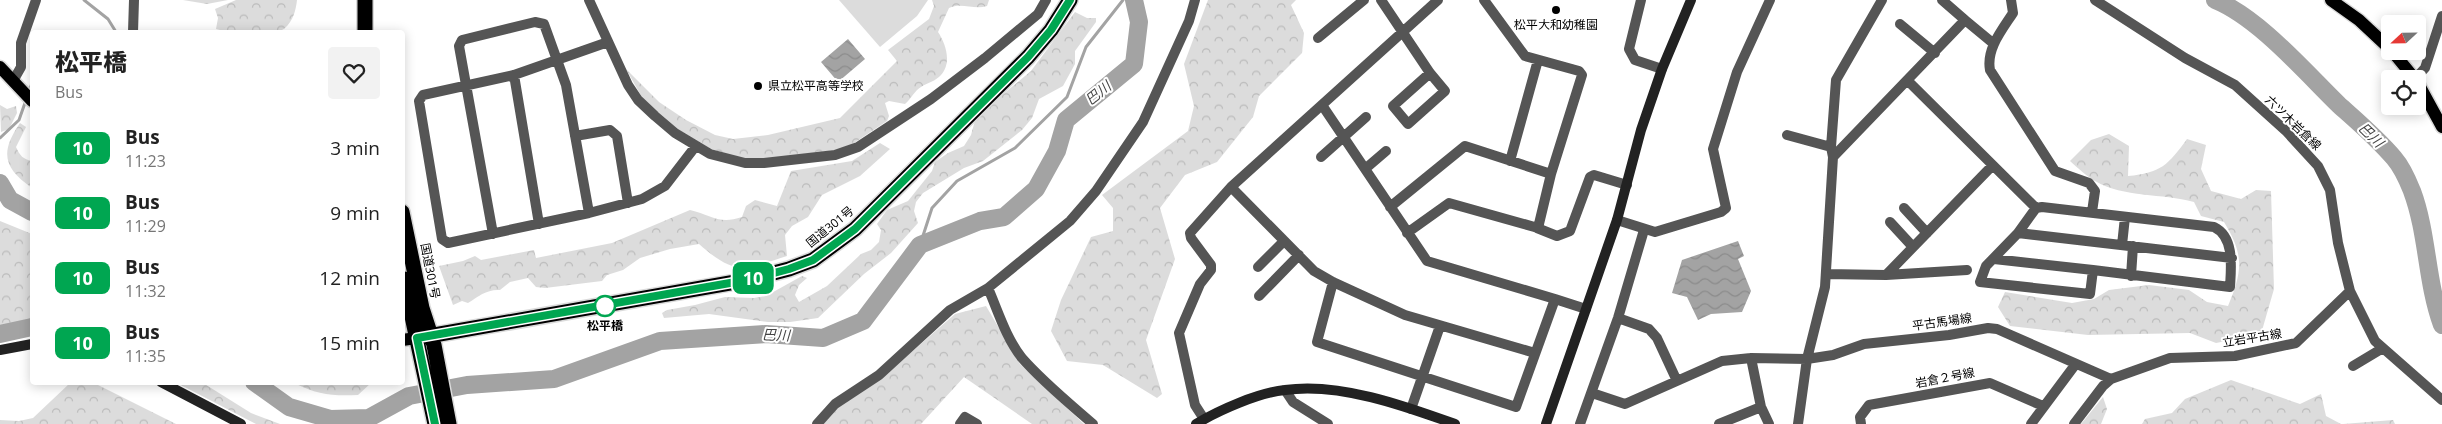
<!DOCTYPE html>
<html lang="en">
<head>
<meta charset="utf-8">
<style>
	body { margin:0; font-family:"Open Sans","Noto Sans JP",sans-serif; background:#f2f2f2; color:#222; height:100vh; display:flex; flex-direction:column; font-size:19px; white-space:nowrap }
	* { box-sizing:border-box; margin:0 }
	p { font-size:16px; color:#767676 }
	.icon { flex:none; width:28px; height:28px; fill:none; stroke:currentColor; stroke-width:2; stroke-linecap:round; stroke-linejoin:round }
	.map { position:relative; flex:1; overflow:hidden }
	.side { position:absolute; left:30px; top:30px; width:375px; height:355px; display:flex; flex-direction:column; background:#fff; border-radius:5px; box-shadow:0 2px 12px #0003 }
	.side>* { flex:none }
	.badge { padding:0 10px; border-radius:8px; font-size:18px; line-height:32px }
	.needle { width:32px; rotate:248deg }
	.controls { position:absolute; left:2381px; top:15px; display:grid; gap:10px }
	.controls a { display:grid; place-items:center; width:45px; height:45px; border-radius:5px; background:#fff; box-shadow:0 2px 12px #0003; font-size:25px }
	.map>.badge { position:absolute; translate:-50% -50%; box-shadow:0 0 0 2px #fff }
	.round { display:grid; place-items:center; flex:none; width:52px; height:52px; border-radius:5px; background:#f2f2f2 }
	.head { display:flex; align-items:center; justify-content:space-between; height:85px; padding:0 25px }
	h1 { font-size:24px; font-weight:800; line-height:38px }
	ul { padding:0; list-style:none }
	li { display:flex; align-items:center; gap:15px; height:65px; padding:0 25px }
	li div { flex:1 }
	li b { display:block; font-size:19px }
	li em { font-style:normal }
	li .badge { min-width:55px; font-weight:700; text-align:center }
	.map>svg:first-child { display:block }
	.green { fill:#dcdcdc }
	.forest { fill:url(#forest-crowns) }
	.water { fill:url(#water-waves) }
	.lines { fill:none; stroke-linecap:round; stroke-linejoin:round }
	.stream { stroke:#a3a3a3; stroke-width:3 }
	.river { stroke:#a3a3a3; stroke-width:18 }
	.primary-casing { stroke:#dbdbdb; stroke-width:15 }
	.highway-casing { stroke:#dbdbdb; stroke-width:18 }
	.street { stroke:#555; stroke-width:10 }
	.secondary { stroke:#222; stroke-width:10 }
	.primary { stroke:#000; stroke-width:12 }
	.highway { stroke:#000; stroke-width:15 }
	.line-casing { stroke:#fff; stroke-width:11 }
	.line { stroke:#00a651; stroke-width:8 }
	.poi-dot { fill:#000; stroke:#fff; stroke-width:2 }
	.stop-dot { fill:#fff; stroke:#00a651; stroke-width:2.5 }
	.labels { text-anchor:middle; stroke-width:4; stroke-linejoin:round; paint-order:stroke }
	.poi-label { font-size:12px; fill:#000; stroke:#fff }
	.street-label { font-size:12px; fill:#000; stroke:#fff }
	.stop-label { font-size:12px; font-weight:bold; fill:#000; stroke:#fff }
	.water-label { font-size:14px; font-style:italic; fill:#444; stroke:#fff }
</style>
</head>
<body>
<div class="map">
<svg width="2442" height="424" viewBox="0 0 2442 424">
	<defs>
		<pattern id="forest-crowns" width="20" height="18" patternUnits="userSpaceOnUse" patternTransform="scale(1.25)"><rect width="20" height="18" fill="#dcdcdc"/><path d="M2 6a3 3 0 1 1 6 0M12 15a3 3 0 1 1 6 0" fill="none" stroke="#bbb"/></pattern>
		<pattern id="water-waves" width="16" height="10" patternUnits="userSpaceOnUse" patternTransform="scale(1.25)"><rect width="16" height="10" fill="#a3a3a3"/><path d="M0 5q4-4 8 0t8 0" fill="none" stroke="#8b8b8b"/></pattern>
	</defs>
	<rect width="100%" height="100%" fill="#fff"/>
	<path class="green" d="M839 0H928L917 16 880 47Z"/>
	<path class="forest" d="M183 0H228L207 4Z
		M236 0H297C296 10 293 21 285 28 275 37 228 33 216 29L218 18 215 9Z
		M932 0H989L987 6C974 10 961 2 949 8L938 32C946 44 952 63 941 75 936 81 927 83 921 87 915 90 911 99 905 104L889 101 885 103 889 116 887 121 845 149 763 159H743L711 149 679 130 643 99 626 69 659 102 686 120 715 135 733 139 768 135 840 118 897 61 888 50 929 19 934 6Z
		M1208 0H1296L1291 5 1304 33 1302 53 1259 96 1253 117 1217 162 1185 175 1160 208 1175 259 1146 340 1162 394 1157 398 1103 365 1067 361 1051 331 1061 300 1091 237 1113 231V208L1102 195 1188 131 1194 106 1184 64Z
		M1075 12 1087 18H1096V22L1075 51V64L1063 86 1039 99 1032 118 1022 130 983 161 964 168 923 193 916 202 914 211 918 223 891 253 864 274 818 318 790 322H768L709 314 664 318 662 313 667 310 695 305 725 297 754 298 766 296 802 276 807 278 799 285 795 295 799 302 827 286 861 254 871 250 879 242 881 230 877 224 887 210 908 201 932 171 935 162 948 153 964 146 971 135 976 117 1031 71Z
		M0 105 7 109 16 106 17 113 9 129 1 132Z
		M20 123 26 127 16 147C20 156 23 159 32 161V188C3 168 0 152 20 123Z
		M2109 134 2129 146 2128 176C2161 173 2168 165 2187 139L2206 145 2201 169 2211 191 2241 199 2256 190 2271 191 2274 289 2261 334 2216 343 2190 333 2088 335 2010 326 1998 307 2005 292 2072 303 2094 299 2109 290 2149 285 2189 290 2207 302 2228 306C2243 270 2244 255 2224 222L2201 216 2194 202C2162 193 2124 198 2095 181 2086 176 2078 168 2070 161L2091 140Z
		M880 143 890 149 860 176 822 195 808 217 792 226 785 235 787 256C744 270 735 276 699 244L670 249 640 258 623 270 607 275 602 281 545 288 536 287 528 278 510 282 500 290C487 289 479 296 468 303L462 301 453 305 439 266 463 261 475 256 481 260 534 250 536 258 612 243 690 210C711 215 719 225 742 217L746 206 755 200 777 206 791 171 852 161Z
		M0 221 32 234V323L0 329Z
		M986 306 1020 364 1084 424H1032L964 377 921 424H823L835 409 883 377 955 314Z
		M2231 380 2300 404 2321 394 2326 416 2341 424H2142L2145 419 2172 413 2185 399Z
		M94 383 176 424H0V420L19 421 33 418 70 383Z
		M177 383H203L251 413 280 424H256Z
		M294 383H371L358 395C332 396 318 395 294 383Z
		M2103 397 2107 409 2101 424H2081Z
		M2393 420 2395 424H2343Z"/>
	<path class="water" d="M848 39 865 59 838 82 821 62Z
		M1738 241 1744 256 1738 259 1751 291 1742 312 1711 314 1698 320 1687 297 1672 293 1682 260Z"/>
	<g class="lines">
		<path class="stream" d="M84 0 108 19 116 32
			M29 92 32 83
			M0 138 19 120 26 100
			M920 245 932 208 957 181 1015 148 1067 97 1086 47 1123 0"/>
		<path class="river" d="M2215 0C2259 18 2305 72 2339 105 2358 122 2377 138 2394 158 2401 166 2408 181 2412 191 2428 234 2426 281 2442 325
			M0 183 10 200 32 212
			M0 334 32 327
			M254 382 289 407 330 419 369 418 409 396 467 385 554 379 660 341 766 334 823 338 863 321 920 245 980 221 1004 217 1036 189 1057 151 1066 120 1134 64 1139 22 1134 0"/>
		<defs>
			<path id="primary" d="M2331 0 2359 20 2390 49
				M2392 51 2415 79
				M0 67 32 101
				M2418 83 2442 127
				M402 340 417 338"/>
			<path id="highway" d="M365 32V0
				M402 212 422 308 434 345 449 424
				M404 279 435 424
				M417 338 747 280 789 269 813 260 855 229 1028 57 1051 30 1070 0"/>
		</defs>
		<use href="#primary" class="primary-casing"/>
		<use href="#highway" class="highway-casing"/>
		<path class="street" d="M589 0 628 85 638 100 655 116 675 133 710 154 745 163H764L835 155 858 147 931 99 985 58 1038 14 1046 0
			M1381 0 1430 73 1445 91 1408 124 1393 106 1430 73
			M1641 0 1629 49 1635 60 1662 69
			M1942 0 1965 20
			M2011 0 2013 13C2002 30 1986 49 1990 70L2055 171 2089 183 2095 191 2092 212
			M2095 0 2185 58 2235 85 2286 131 2318 166 2330 190 2338 243 2350 291 2375 341 2442 400
			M1900 24 1935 53
			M133 32 134 0
			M1318 38 1364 0
			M608 42 514 75 423 95 419 101 442 239 448 243 589 213 642 199 665 186 695 147
			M514 75 539 224
			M2415 79 2425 68 2442 16
			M13 81 21 67V43L36 0
			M1908 81 2036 208
			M1322 105 1427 261 1555 299 1516 407 1317 342 1333 282
			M1787 135 1831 147
			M575 136 610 130 617 136 628 203
			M1321 157 1366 117
			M1833 157 1831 147 1836 80 1882 0
			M1510 161 1538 60
			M1365 169 1386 151
			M1231 187 1314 271 1333 282 1405 315 1535 353
			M1390 207 1465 146 1551 174
			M2042 207 2214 227C2235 237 2231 268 2230 287L2093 270 2090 294 1980 282 1986 266 2018 233 2036 208Z
			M1904 208 1927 233
			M1617 220 1655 232 1721 212 1726 208 1713 149 1737 72 1770 0
			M1890 222 1913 247
			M1537 228 1557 236 1570 231 1590 177 1594 175 1627 185
			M1407 233 1449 203 1538 228 1551 174 1582 75 1579 71 1525 56 1484 0
			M2018 233 2232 258
			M493 234 459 46 462 40 535 22 544 24 566 85 589 213
			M2122 245 2125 217
			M1994 259 2093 270
			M1258 267 1284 241
			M1826 274 1886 275 1992 166
			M1886 275 1967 270
			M2131 276 2133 246
			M988 288C998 311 1006 338 1022 358 1043 382 1069 403 1093 424
			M1259 296 1299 255
			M1555 299 1586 309
			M1618 318 1649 329 1657 338 1677 381
			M1751 358 1761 407 1769 424
			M2353 366 2383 348
			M1285 390 1293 402 1328 424
			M1592 393 1625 404 1722 361 1751 358 1807 359 1833 355 1864 344 1949 335 1988 328 1997 329 2111 379
			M1411 409 1440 326
			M1204 419 1195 405 1179 333 1200 284 1211 270V265L1191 238 1190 233 1231 187 1438 0
			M817 424 835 404 879 375 950 310 988 288 1070 221 1096 191 1143 122 1189 21 1195 0
			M960 424 965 417 977 424
			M1580 424 1618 318 1644 230
			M1719 424 1761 407
			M1798 424 1807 359 1825 287 1833 157 1965 20 1994 44
			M1861 424 1860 417 1869 405 1990 383 2043 406
			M2031 424 2075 365
			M2074 424 2103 386 2111 379 2170 358 2235 356 2296 343 2350 291"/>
		<path class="secondary" d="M0 350 32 344
			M161 382 241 424
			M1196 424C1219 410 1258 393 1285 390 1339 382 1405 406 1455 424
			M1546 424 1617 220 1641 130 1662 69 1691 0"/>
		<use href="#primary" class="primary"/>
		<use href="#highway" class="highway"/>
	</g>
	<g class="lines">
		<defs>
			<path id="line" d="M435 424 417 338 747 280 789 269 813 260 855 229 1028 57 1051 30 1070 0"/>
		</defs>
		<use href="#line" class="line-casing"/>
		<use href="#line" class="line"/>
	</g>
	<g class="poi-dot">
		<circle cx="1556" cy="10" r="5"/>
		<circle cx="758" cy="86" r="5"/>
	</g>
	<circle class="stop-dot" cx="605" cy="306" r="10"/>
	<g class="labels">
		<g class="poi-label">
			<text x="1556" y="29">松平大和幼稚園</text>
			<text x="768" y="90" text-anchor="start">県立松平高等学校</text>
		</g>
		<g class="street-label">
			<text transform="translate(2293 123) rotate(44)" y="4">六ツ木岩倉線</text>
			<text transform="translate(830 227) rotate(-39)" y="4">国道301号</text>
			<text transform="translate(430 271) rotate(79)" y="4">国道301号</text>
			<text transform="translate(1942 322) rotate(-8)" y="4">平古馬場線</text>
			<text transform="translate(2252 338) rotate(-9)" y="4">立岩平古線</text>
			<text transform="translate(1945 378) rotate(-11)" y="4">岩倉２号線</text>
		</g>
		<g class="stop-label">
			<text x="605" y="330">松平橋</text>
		</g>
		<g class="water-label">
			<text transform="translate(1098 93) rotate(-39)" y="5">巴川</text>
			<text transform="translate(2371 135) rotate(44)" y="5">巴川</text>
			<text transform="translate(776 335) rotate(2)" y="5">巴川</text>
		</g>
	</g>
</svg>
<div class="controls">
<a><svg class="needle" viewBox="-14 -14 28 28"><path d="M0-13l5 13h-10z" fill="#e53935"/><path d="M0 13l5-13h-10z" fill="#767676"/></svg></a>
<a><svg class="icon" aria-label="locate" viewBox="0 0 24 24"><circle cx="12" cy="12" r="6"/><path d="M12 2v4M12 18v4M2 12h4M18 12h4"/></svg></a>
</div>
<b class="badge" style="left:753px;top:278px;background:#00a651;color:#fff">10</b>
<section class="side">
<div class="head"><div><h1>松平橋</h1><p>Bus</p></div><a class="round"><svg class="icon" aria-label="heart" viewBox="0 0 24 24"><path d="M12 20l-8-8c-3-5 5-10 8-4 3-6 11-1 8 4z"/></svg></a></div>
<ul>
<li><span class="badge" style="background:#00a651;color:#fff">10</span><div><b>Bus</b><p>11:23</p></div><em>3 min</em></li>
<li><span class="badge" style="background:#00a651;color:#fff">10</span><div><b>Bus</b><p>11:29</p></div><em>9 min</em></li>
<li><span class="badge" style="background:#00a651;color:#fff">10</span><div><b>Bus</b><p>11:32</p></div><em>12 min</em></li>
<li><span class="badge" style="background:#00a651;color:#fff">10</span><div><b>Bus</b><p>11:35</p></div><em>15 min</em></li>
</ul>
</section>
</div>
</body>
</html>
